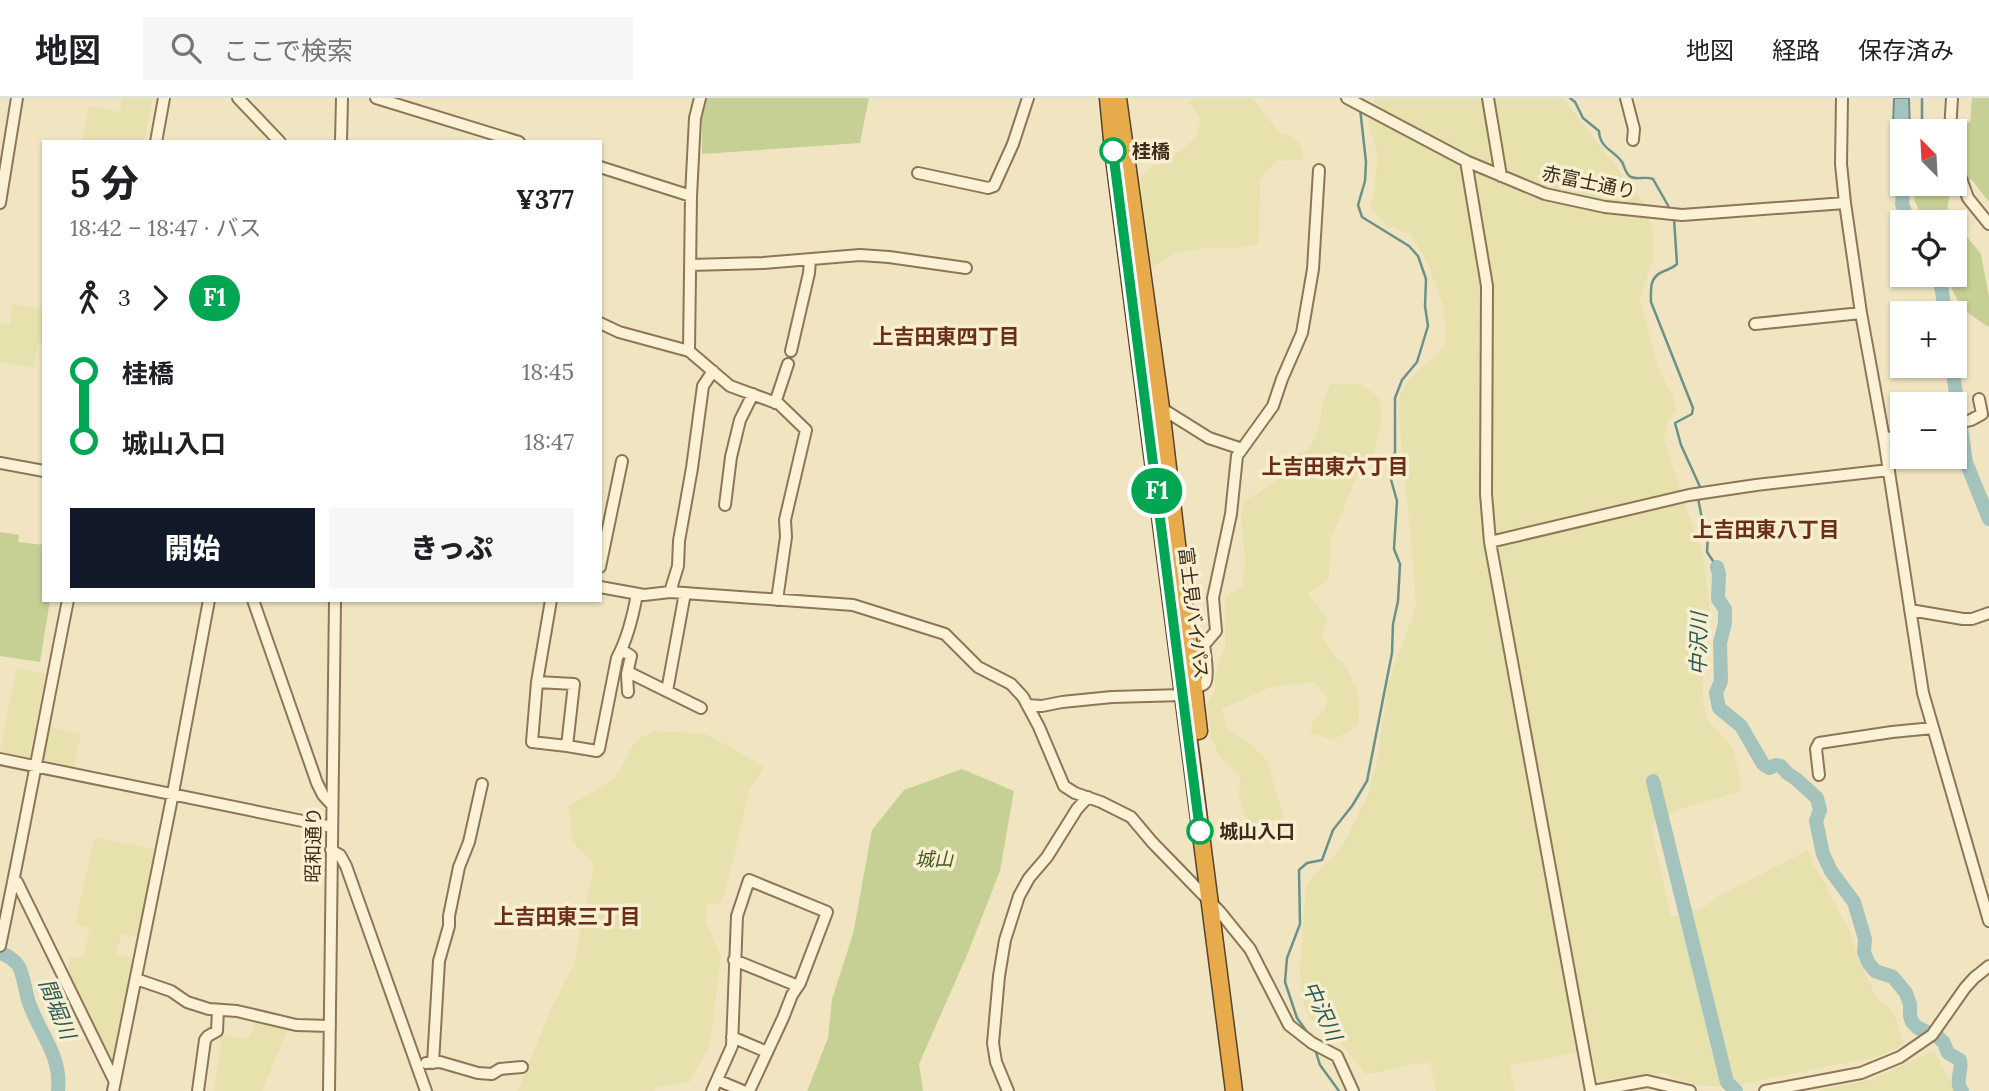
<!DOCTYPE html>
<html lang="ja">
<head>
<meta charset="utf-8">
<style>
	body { margin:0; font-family:Lora,"Noto Sans JP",serif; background:#f6f6f6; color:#202124; height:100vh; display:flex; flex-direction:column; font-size:26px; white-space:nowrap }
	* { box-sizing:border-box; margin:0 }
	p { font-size:23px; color:#757577 }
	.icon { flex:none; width:38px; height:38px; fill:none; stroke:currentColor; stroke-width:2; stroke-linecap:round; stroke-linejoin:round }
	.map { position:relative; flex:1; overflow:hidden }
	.drawer { position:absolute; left:42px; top:42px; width:560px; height:462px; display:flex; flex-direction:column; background:#fff; border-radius:0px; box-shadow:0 2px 5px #0004 }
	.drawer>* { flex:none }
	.badge { padding:0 14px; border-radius:23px; font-size:24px; line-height:46px }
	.needle { width:46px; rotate:336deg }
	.tools { position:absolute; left:1890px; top:21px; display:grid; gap:14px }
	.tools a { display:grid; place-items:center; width:77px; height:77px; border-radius:0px; background:#fff; box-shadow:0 2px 5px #0004; font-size:35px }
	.map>.badge { position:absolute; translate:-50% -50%; box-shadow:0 0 0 4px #fff }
	.legs { display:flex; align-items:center; gap:10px; height:77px; padding:0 28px; font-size:23px }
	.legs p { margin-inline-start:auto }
	.headline { display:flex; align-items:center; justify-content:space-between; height:119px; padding:0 28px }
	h1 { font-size:38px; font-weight:800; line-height:52px }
	.primary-button { display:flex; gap:14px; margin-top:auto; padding:14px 28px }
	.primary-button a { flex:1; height:80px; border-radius:0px; background:#111827; color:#fff; font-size:28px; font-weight:800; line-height:80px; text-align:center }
	.primary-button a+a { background:#f6f6f6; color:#202124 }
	ul { padding:0 28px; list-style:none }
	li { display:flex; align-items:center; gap:24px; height:70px; font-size:26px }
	li i { display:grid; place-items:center; width:10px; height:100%; margin:0 9px; background:currentColor }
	li i::after { content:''; width:18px; height:18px; margin:-9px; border:5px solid; border-radius:50%; background:#fff }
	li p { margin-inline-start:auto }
	li:first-child i { background:linear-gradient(#0000 50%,currentColor 0) }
	li:last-child i { background:linear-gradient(currentColor 50%,#0000 0) }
	header { display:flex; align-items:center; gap:42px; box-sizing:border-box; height:98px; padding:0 35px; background:#fff; border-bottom:2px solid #e0e0e0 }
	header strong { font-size:33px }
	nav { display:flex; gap:38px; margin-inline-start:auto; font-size:24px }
	.search { width:490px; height:63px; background:#f6f6f6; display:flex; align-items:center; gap:18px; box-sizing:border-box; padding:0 24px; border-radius:0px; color:#757577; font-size:26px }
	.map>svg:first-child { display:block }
	.farmland { fill:#e7e1ae }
	.green { fill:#c6d094 }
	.water { fill:#a4c3bc; stroke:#6a928a; stroke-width:2 }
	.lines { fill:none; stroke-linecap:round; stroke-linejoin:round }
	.stream { stroke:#6a928a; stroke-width:2.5 }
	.river { stroke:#a4c3bc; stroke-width:14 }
	.minor-casing { stroke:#8c7657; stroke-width:14 }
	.highway-casing { stroke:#59432c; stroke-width:19 }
	.minor { stroke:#fbf2d5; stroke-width:10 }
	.highway { stroke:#e7ab4b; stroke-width:16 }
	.line-1-casing { stroke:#fff; stroke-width:16 }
	.line-1 { stroke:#00a651; stroke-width:10 }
	.stop-1-dot { fill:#fff; stroke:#00a651; stroke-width:3.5 }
	.labels { text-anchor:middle; stroke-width:7; stroke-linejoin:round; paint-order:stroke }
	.stop-label { font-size:19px; font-weight:bold; fill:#3a2d1c; stroke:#f8efd1; text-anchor:start }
	.street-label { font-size:19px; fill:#3a2d1c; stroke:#f8efd1 }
	.park-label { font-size:19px; font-style:italic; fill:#475821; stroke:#f8efd1 }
	.neighbourhood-label { font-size:21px; font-weight:bold; fill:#6a2e19; stroke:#f8efd1 }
	.water-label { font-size:21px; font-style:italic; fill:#2b5b5b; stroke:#f8efd1 }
</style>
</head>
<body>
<header>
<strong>地図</strong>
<div class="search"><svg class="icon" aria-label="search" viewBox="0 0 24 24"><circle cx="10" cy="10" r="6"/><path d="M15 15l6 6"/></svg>ここで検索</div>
<nav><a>地図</a><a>経路</a><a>保存済み</a></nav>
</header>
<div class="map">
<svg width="1989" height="993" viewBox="0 0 1989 993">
	<rect width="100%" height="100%" fill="#f1e5c1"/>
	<path class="farmland" d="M122 0H153L144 44H82L89 8 119 14Z
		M1196 0H1253L1279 35 1292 38 1298 43 1303 55 1301 62 1276 63 1260 82 1259 146 1234 150H1202L1178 154 1152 169 1148 156 1140 80 1153 68 1166 64 1197 39 1200 22 1195 12 1188 5Z
		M1375 0H1563L1646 107 1653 132 1654 158 1640 201 1660 275 1673 297 1676 313 1668 323 1664 342 1686 410 1702 451 1710 513 1704 546 1703 601 1707 621 1733 650 1741 683 1740 693 1677 712 1651 728 1671 819 1701 811 1719 798 1808 752 1813 766 1824 784 1851 836 1856 857 1875 896 1881 905 1889 908 1894 916 1904 946 1880 958 1741 986 1715 988 1692 987 1663 975 1596 983 1592 952 1510 967 1515 993H1436L1430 965 1404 967 1376 975 1365 976 1339 942 1310 921 1302 901 1300 871 1306 789 1313 777 1336 757 1346 741 1368 697 1377 664 1388 586 1416 508 1411 441 1398 313 1400 297 1410 281 1446 247 1444 211 1427 164 1410 136 1386 127 1370 111 1374 93 1378 57 1368 28Z
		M13 206 44 211V246L38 245 34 270 0 264V226L10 227Z
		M1330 286H1360L1378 298 1382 318 1374 357 1359 373 1331 441 1329 482 1307 496 1328 520 1322 539 1336 560 1344 566 1358 593 1359 627 1333 642 1311 635V626L1325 611 1327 600 1315 584 1271 589 1222 611 1227 631 1252 647 1267 662 1284 720 1248 728 1238 695 1241 681 1221 661 1211 639 1207 608 1215 591V578L1225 549 1226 499 1242 489 1245 462 1241 421 1243 404 1277 382 1284 368 1292 356 1306 353 1314 342 1320 324 1322 306Z
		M16 570 46 576 29 660 0 654Z
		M50 629 81 636 73 670 43 664Z
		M655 633 706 636 765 669 749 691 734 759 722 804 707 807 706 824 721 858 710 947 690 984 657 989 653 993H518L550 913 574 867 594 765 573 745 569 708 614 681 636 642Z
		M94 740 156 751 140 839 122 835 116 856 136 861 113 971 66 879 70 858 83 860 90 829 75 827Z
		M256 921 289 929 262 993H214L221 946 218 937 249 941Z
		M1934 953 1956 993H1815L1870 982Z"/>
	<path class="green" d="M707 0H869L860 45 702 56V18Z
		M1972 0H1989V104L1971 81 1950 92 1947 114 1981 156 1989 200V229C1961 212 1958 206 1946 177H1955V124H1924L1914 101 1918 86H1955V33H1932L1970 24Z
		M0 434 19 437 18 444 44 447V502H50L40 564 0 558Z
		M962 671 1014 693 1000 773 967 857 919 966 923 993H807L828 940 832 901 853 836 872 732 904 692Z"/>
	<path class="water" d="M1894 0H1909L1910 33H1902V86H1908L1903 121 1891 75Z"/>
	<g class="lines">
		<path class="stream" d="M1570 0 1575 4 1583 20 1599 33C1600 51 1614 52 1622 64 1625 69 1625 76 1631 79 1638 82 1646 78 1653 81L1670 111
			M1922 0V33
			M1907 92 1914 86
			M1674 121 1677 166C1672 171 1668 171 1662 174 1649 180 1651 192 1651 204L1693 310 1692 316 1675 325 1681 347 1701 391
			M1698 400 1702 421 1708 435 1707 454 1717 469
			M1310 938 1297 920 1285 884 1287 860 1300 826 1299 772 1307 765 1322 762 1333 732 1352 708 1367 683 1392 555 1393 526 1398 503 1400 466 1394 451 1397 403 1388 371 1395 354V300L1402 282 1417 264 1428 228 1425 208 1426 181 1418 158 1409 148 1362 119 1358 107 1365 83 1366 64 1360 10
			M1315 951 1320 967 1339 993"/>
		<path class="river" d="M1904 86 1902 106 1909 124
			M1938 177 1942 193 1945 215
			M1952 268 1966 364 1989 421
			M1717 469 1719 476 1718 501 1725 511V525L1720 545 1721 583 1716 595 1719 610 1741 628 1763 666 1769 670 1776 667 1781 668 1787 675 1796 681 1817 700 1820 712 1816 723 1823 756 1831 773 1854 804 1865 841 1864 854 1868 864 1875 873 1893 879 1906 895 1910 906V918L1912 924 1918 930 1938 939 1944 945 1948 955 1960 962C1963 973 1954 983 1962 993
			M1653 683 1727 984 1736 993
			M0 855C6 856 14 862 18 867 24 877 25 893 29 905 40 936 62 958 58 993"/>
		<defs>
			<path id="minor" d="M238 0 280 44
				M376 0 519 44
				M1347 0 1466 63 1545 96 1605 109 1682 117 1845 105
				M1488 0 1501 78
				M1626 0 1634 31 1633 42
				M1842 0 1841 66 1845 105 1861 215 1884 341 1923 595 1989 823
				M1950 33 1952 0
				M156 44 164 0
				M341 44 342 0
				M1466 63 1487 188 1486 396 1490 444 1591 993
				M1955 64 1968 100 1989 126
				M600 69 691 98
				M918 75 988 90 994 88 1013 46 1028 0
				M0 105 17 0
				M690 167 763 165 860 157 889 159 966 170
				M600 225 619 234 689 253 730 288 779 306 806 332 785 422 786 439 777 502
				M1755 226 1861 215
				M689 253 691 98 695 20 700 0
				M791 253 809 175 810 162
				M775 305 788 266
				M1161 310 1209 340 1242 351
				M1955 326 1971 322 1982 316 1979 301
				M1884 341 1902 337
				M0 365 44 373
				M725 407 731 359 740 322 753 296
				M1490 444 1689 397 1756 387 1889 372
				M600 469 622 363
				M600 489 644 497 670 494 853 507 945 536 978 569 1011 586 1023 599 1039 629 1064 688 1075 695 1101 704 1131 719 1152 744 1220 814 1250 851 1289 927 1312 945 1337 958 1353 993
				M670 494 678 468 679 443 692 370 703 288 713 273
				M253 502 317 685 323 697 332 707
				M1910 512 1963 521H1972L1989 515
				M622 552 631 558 627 576 628 594
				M628 574 701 610
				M537 584 574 586 567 648 532 644 537 584 551 502
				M1194 588C1198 588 1202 589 1205 585 1209 579 1205 555 1204 547L1216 533 1213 500 1231 416 1237 358 1273 308 1282 281 1302 235 1313 171 1319 72
				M667 593 685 495
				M1027 607 1042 608 1062 604 1112 599 1183 597
				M567 648 597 653 599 651 617 560C628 540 633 518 637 496
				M0 661 332 729
				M1819 677 1816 651 1819 645 1892 634 1933 630
				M331 752 340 757 346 768 426 993
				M14 782 17 784 115 984
				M0 848C24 733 45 617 68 502
				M734 862 798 888
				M136 881 171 893 187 904 209 911 237 913 296 927 330 928
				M732 939 767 954
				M426 965 440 964 478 975 492 976 500 971 522 969
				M433 965 439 863 449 828V818L459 769 469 744 482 686
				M717 982 743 993
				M113 993 173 695 209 502
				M198 993 205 942 208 938 217 933 218 912
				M329 993 335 502
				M712 993 732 948 737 818 749 782 827 814 800 885 792 897 783 920 749 993
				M1008 993 996 964 993 945 999 878 1005 842 1019 798 1029 780 1047 759 1077 711 1088 699
				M1593 993 1647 983 1690 993
				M1765 993 1861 975 1900 959 1932 937 1965 890 1974 880 1989 868"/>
			<path id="highway" d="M1108 0 1113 52 1234 993
				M1118 0 1161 310 1199 633"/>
		</defs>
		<use href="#minor" class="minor-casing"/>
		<use href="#highway" class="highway-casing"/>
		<use href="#minor" class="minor"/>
		<use href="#highway" class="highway"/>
	</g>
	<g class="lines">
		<defs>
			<path id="line-1" d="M1113 53 1200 733"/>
		</defs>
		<use href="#line-1" class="line-1-casing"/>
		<use href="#line-1" class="line-1"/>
	</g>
	<g class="stop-1-dot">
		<circle cx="1113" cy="53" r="12"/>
		<circle cx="1200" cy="733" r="12"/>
	</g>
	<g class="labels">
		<g class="stop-label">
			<text x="1132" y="60">桂橋</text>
			<text x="1219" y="740">城山入口</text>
		</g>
		<g class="street-label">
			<text transform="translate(1589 84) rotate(12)" y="7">赤富士通り</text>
			<text transform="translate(1194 515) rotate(83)" y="7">富士見バイパス</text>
			<text transform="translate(313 747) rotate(-89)" y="7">昭和通り</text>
		</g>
		<g class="park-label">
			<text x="934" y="768">城山</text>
		</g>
		<g class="neighbourhood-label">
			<text x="946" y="246">上吉田東四丁目</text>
			<text x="1335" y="376">上吉田東六丁目</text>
			<text x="1766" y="439">上吉田東八丁目</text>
			<text x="567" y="826">上吉田東三丁目</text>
		</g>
		<g class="water-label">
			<text transform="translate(1699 546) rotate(-89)" y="7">中沢川</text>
			<text transform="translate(57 911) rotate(68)" y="7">間堀川</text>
			<text transform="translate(1322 913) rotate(65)" y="7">中沢川</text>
		</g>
	</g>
</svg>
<div class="tools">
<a><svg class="needle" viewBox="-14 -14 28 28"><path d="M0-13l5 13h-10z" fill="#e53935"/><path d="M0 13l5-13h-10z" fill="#757577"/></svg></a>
<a><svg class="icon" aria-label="locate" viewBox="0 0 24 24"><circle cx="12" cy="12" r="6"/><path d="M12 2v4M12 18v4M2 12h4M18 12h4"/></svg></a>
<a>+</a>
<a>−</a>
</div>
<b class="badge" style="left:1157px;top:393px;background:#00a651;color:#fff">F1</b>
<section class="drawer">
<div class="headline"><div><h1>5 分</h1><p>18:42 – 18:47 · バス</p></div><b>¥377</b></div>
<div class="legs"><svg class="icon" aria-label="walk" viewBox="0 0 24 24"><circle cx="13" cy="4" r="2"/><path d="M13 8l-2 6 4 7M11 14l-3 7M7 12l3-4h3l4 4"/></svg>3<svg class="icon" aria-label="forward" viewBox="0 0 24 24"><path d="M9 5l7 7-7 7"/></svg><b class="badge" style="background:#00a651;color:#fff">F1</b></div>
<ul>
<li><i style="color:#00a651"></i><b>桂橋</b><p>18:45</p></li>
<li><i style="color:#00a651"></i><b>城山入口</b><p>18:47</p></li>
</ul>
<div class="primary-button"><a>開始</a><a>きっぷ</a></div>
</section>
</div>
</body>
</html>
